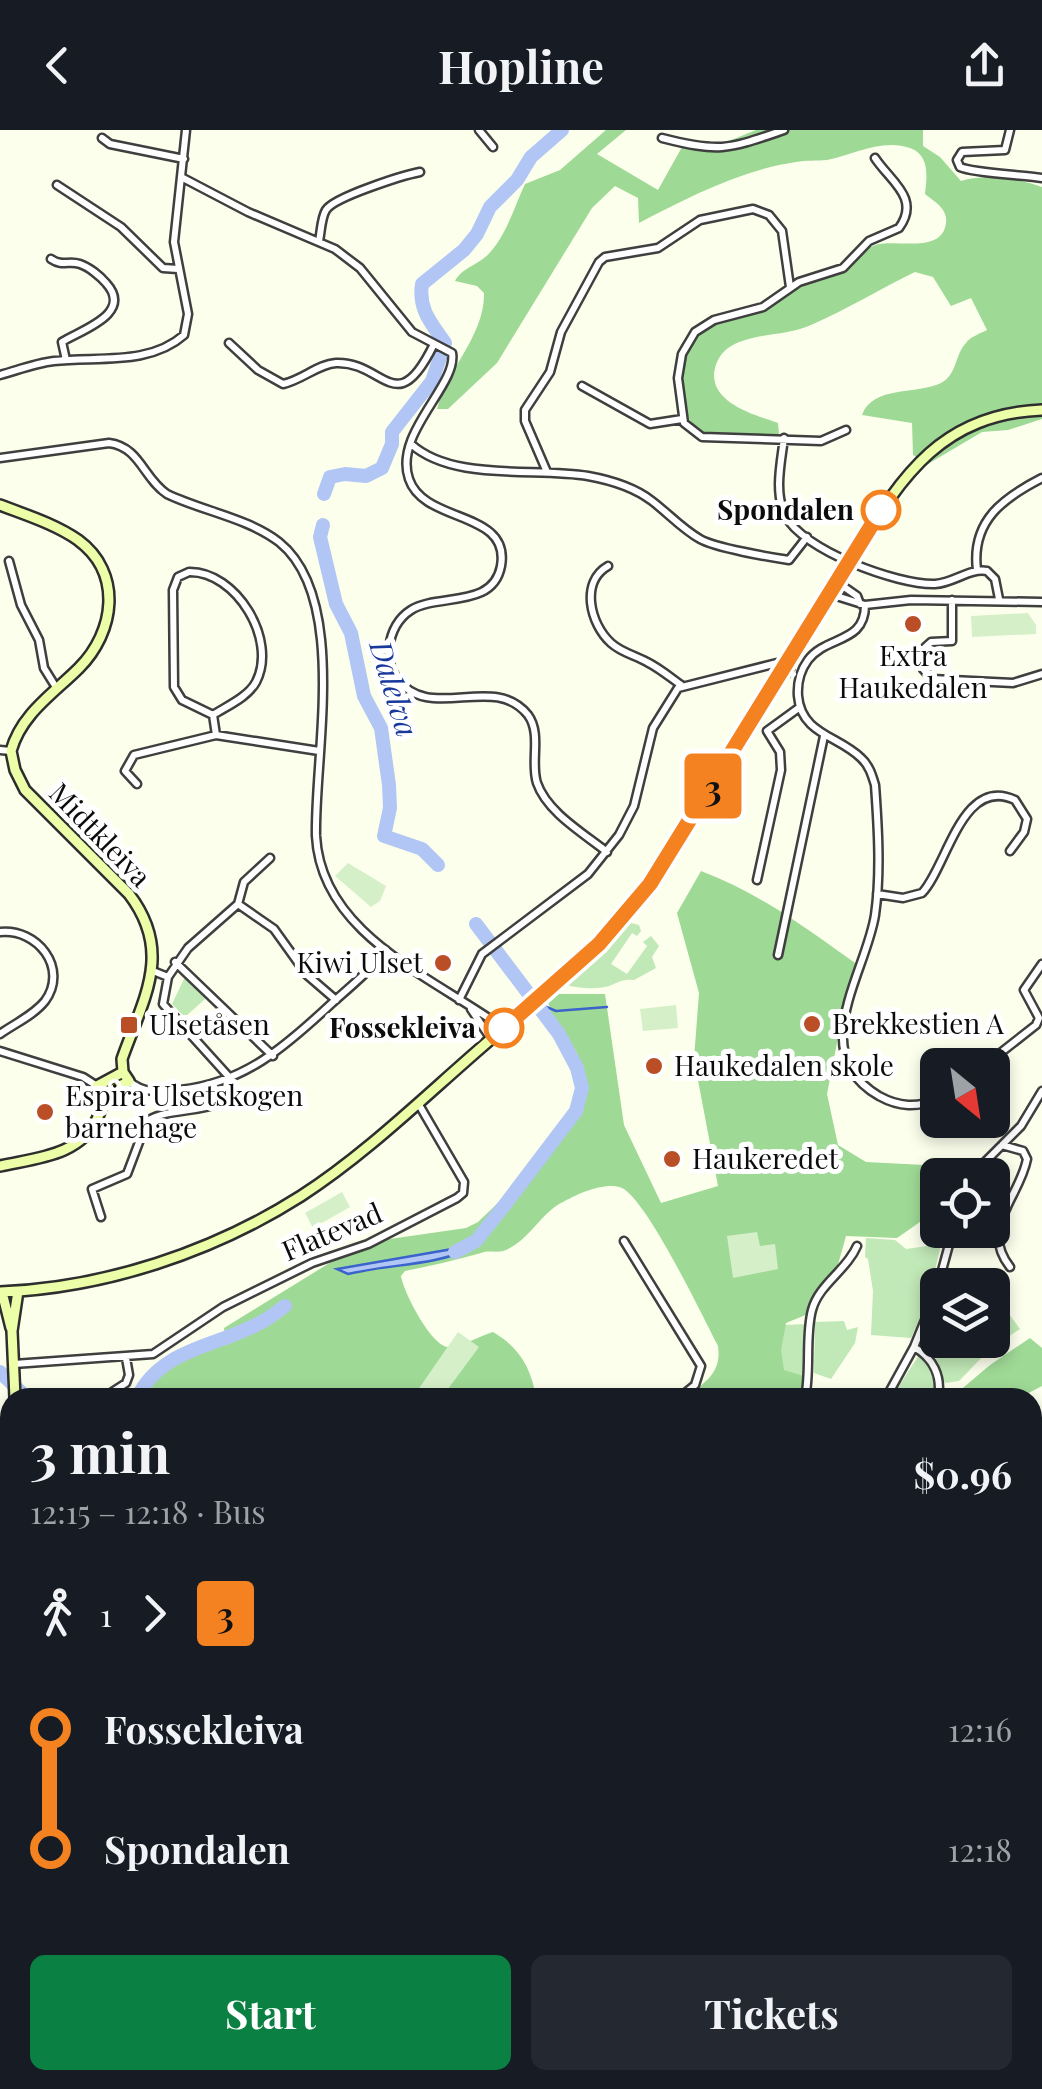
<!DOCTYPE html>
<html lang="en">
<head>
<meta charset="utf-8">
<style>
	body { margin:0; font-family:"Playfair Display",serif; background:#242831; color:#f1f3f6; height:100vh; display:flex; flex-direction:column; font-size:38px; white-space:nowrap }
	* { box-sizing:border-box; margin:0 }
	p { font-size:32px; color:#9ea1a6 }
	.icon { flex:none; width:55px; height:55px; fill:none; stroke:currentColor; stroke-width:2; stroke-linecap:round; stroke-linejoin:round }
	.map { position:relative; flex:1; overflow:hidden }
	.details { position:absolute; left:0px; top:1258px; width:1042px; height:702px; display:flex; flex-direction:column; background:#171b24; border-radius:30px 30px 0 0; box-shadow:0 5px 15px #0003 }
	.details>* { flex:none }
	.badge { padding:0 20px; border-radius:8px; font-size:35px; line-height:65px }
	.needle { width:65px; rotate:150deg }
	.tools { position:absolute; left:920px; top:918px; display:grid; gap:20px }
	.tools a { display:grid; place-items:center; width:90px; height:90px; border-radius:15px; background:#171b24; box-shadow:0 5px 15px #0003; font-size:50px }
	.map>.badge { position:absolute; translate:-50% -50%; box-shadow:0 0 0 5px #fff }
	.legs { display:flex; align-items:center; gap:15px; height:110px; padding:0 30px; font-size:32px }
	.legs p { margin-inline-start:auto }
	.headline { display:flex; align-items:center; justify-content:space-between; height:170px; padding:0 30px }
	h1 { font-size:55px; font-weight:700; line-height:75px }
	.primary-button { display:flex; gap:20px; margin-top:auto; padding:20px 30px }
	.primary-button a { flex:1; height:115px; border-radius:15px; background:#0b8043; color:#fff; font-size:40px; font-weight:700; line-height:115px; text-align:center }
	.primary-button a+a { background:#242831; color:#f1f3f6 }
	ul { padding:0 30px; list-style:none }
	li { display:flex; align-items:center; gap:35px; height:120px; font-size:38px }
	li i { display:grid; place-items:center; width:15px; height:100%; margin:0 12px; background:currentColor }
	li i::after { content:''; width:25px; height:25px; margin:-12px; border:8px solid; border-radius:50%; background:#171b24 }
	li p { margin-inline-start:auto }
	li:first-child i { background:linear-gradient(#0000 50%,currentColor 0) }
	li:last-child i { background:linear-gradient(currentColor 50%,#0000 0) }
	header { display:flex; justify-content:space-between; align-items:center; height:130px; padding:0 30px; background:#171b24; font-size:45px; font-weight:700 }
	.map>svg:first-child { display:block }
	.green { fill:#c1e8b7 }
	.forest { fill:#9fd996; fill-rule:evenodd }
	.pitch { fill:#d5f0c8 }
	.water { fill:#b2c6f5; stroke:#3a63cb; stroke-width:2.5 }
	.lines { fill:none; stroke-linecap:round; stroke-linejoin:round }
	.stream { stroke:#3a63cb; stroke-width:2.5 }
	.river { stroke:#b2c6f5; stroke-width:14 }
	.street-casing { stroke:#3f3f3f; stroke-width:11 }
	.secondary-casing { stroke:#2e2e2e; stroke-width:14 }
	.street { stroke:#fff; stroke-width:6 }
	.secondary { stroke:#ecfea8; stroke-width:9 }
	.street-bridge-casing { stroke:#3f3f3f; stroke-width:11; stroke-linecap:butt }
	.secondary-bridge-casing { stroke:#2e2e2e; stroke-width:14; stroke-linecap:butt }
	.street-bridge { stroke:#fff; stroke-width:6 }
	.secondary-bridge { stroke:#ecfea8; stroke-width:9 }
	.line-1-casing { stroke:#fff; stroke-width:22 }
	.line-1 { stroke:#f58220; stroke-width:15 }
	.stop-1-dot { fill:#fff; stroke:#f58220; stroke-width:5 }
	.poi-dot { fill:#ba4f27; stroke:#fff; stroke-width:4 }
	.labels { text-anchor:middle; stroke-width:10; stroke-linejoin:round; paint-order:stroke }
	.stop-label { font-size:28px; font-weight:bold; fill:#0c0c0c; stroke:#fff; text-anchor:end }
	.poi-label { font-size:28px; fill:#0c0c0c; stroke:#fff; text-anchor:start }
	.street-label { font-size:28px; fill:#0c0c0c; stroke:#fff }
	.water-label { font-size:30px; font-style:italic; fill:#18389c; stroke:#fff }
</style>
</head>
<body>
<header><svg class="icon" aria-label="back" viewBox="0 0 24 24"><path d="M15 5l-7 7 7 7"/></svg>Hopline<svg class="icon" aria-label="share" viewBox="0 0 24 24"><path d="M12 15V3M7 8l5-5 5 5M5 13v7h14v-7"/></svg></header>
<div class="map">
<svg width="1042" height="1959" viewBox="0 0 1042 1959">
	<rect width="100%" height="100%" fill="#fcffec"/>
	<path class="green" d="M631 793 639 795 641 801 637 806 632 803 611 834 627 844 647 816 643 812 651 806 659 816 652 827 656 838 634 850C623 849 619 852 609 856 595 860 579 858 565 855Z
		M188 848 205 869 185 887 172 874 184 849Z
		M866 1108 895 1110 906 1119 941 1114 928 1171 911 1208 871 1205 873 1161 868 1129 865 1127Z
		M998 1169 1020 1199 989 1220 959 1251 946 1253 941 1249 935 1231 946 1210H992L993 1173Z
		M844 1191 847 1200 858 1197 855 1213 831 1249 814 1243 815 1192Z
		M808 1194 806 1256 765 1240 783 1195Z
		M919 1225 924 1227C933 1241 938 1250 936 1267L891 1268Z"/>
	<path class="forest" d="M606 0H626L597 24 658 60 682 17 724 13 756 0H923V16L940 27 961 51C985 43 1019 49 1042 57V289L1008 300 982 302 928 334 913 325 912 293 862 285C873 255 917 265 941 253 957 245 955 224 966 213 970 207 981 203 987 200L971 168 951 176 933 147 915 142C880 159 846 180 811 195 785 207 752 202 728 218 719 225 715 234 714 244 713 274 755 285 778 293L779 304 710 306C692 301 687 288 685 271 680 240 684 206 717 192 731 187 747 187 762 181 775 176 782 167 794 160 809 151 829 150 845 141 857 135 860 121 873 116 892 107 942 126 946 93 948 79 935 72 925 64 927 47 930 25 910 18 882 8 853 25 827 30 817 31 806 30 796 32 741 40 687 68 639 93L638 68 615 56 592 78 497 233 448 279H437C447 239 485 205 484 163L477 156 455 151C462 137 482 134 492 120 507 103 515 75 525 54L560 40Z
		M701 741C760 763 807 799 858 835L845 872 827 964 838 1015 866 1032 944 1036 923 1058 920 1092 897 1108 846 1106 837 1138 813 1182 786 1193 781 1220 784 1240 810 1248V1267H687C705 1252 722 1243 718 1216 703 1187 647 1070 622 1058 606 1051 577 1064 563 1072 540 1083 529 1112 503 1121 496 1123 488 1120 481 1123 456 1130 431 1136 405 1141L401 1146C403 1161 431 1216 448 1217 461 1217 480 1206 493 1202 519 1217 531 1238 536 1267L285 1268 276 1258 243 1267 142 1268 163 1237 225 1210 224 1198 362 1113 466 1098 478 1092 501 1070 581 975 584 944 576 921 552 886 548 872 556 864H605L624 995 661 1073 718 1056 694 929 699 863 677 783ZM469 1112 471 1118C434 1137 389 1134 348 1144L338 1139 458 1118Z
		M1030 1208 1042 1218V1256L1021 1267 951 1268 990 1235Z
		M3 1591 10 1592V1740L6 1750V1772H0V1610Z
		M1042 1645V1853L1033 1855 1032 1655Z"/>
	<path class="pitch" d="M1028 483 1036 495V504L972 507 971 486Z
		M348 733 386 756 380 771 371 777 335 746Z
		M676 875 678 898 643 901 640 879Z
		M342 1062 350 1077 313 1098 305 1083Z
		M757 1102 760 1116 775 1114 778 1139 733 1148 727 1106Z
		M458 1202 479 1217 442 1267H413Z
		M228 1950H361L360 1959H227Z"/>
	<path class="water" d="M470 1111 472 1118C434 1136 389 1134 348 1144L337 1139 458 1118Z"/>
	<g class="lines">
		<path class="stream" d="M540 879 544 876 556 881 607 877
			M1032 1762 1042 1756"/>
		<path class="river" d="M324 364 330 347 345 344 366 346 382 338 392 314V302L432 251 445 213C432 194 418 180 422 154L464 120 477 104 490 77 517 50 531 27 562 0
			M323 395 320 407 336 474 351 503 364 566 381 598 389 655 390 678 384 706 422 719 438 735
			M455 1122 476 1111 507 1072 576 981 582 958 577 938 559 904 476 794
			M0 1242 27 1268
			M137 1268C162 1216 221 1217 265 1190 272 1186 279 1180 285 1176"/>
		<defs>
			<path id="street" d="M479 0 493 17
				M1010 0 1005 20 962 22 957 30 960 37C972 43 1024 45 1042 48
				M102 8 110 14 184 29
				M662 8C721 23 728 19 784 0
				M183 48 248 82 335 119 360 138 412 202 452 223C458 255 393 303 409 349 424 394 511 380 501 436 493 479 438 463 411 480 397 489 391 502 389 518 388 529 390 538 396 547 429 595 493 541 528 585 542 604 530 632 537 653 547 682 583 703 607 722
				M57 55 121 97 163 138 178 139
				M319 111C321 102 321 88 326 80 334 67 404 45 420 42
				M51 129C63 137 68 130 80 134 89 137 100 146 106 153 134 184 81 200 62 212L66 230
				M229 213 258 240 283 254C302 250 318 234 336 233 384 231 396 292 434 214
				M0 245C18 240 36 233 54 231 97 226 149 236 184 205L188 184 174 112 186 0
				M582 256 650 294 682 289
				M846 300 821 311 702 307 684 293 678 248 682 224 695 202 714 190 763 177 799 152 843 138 869 111 899 98C921 68 890 51 875 28
				M784 308C781 333 774 362 785 385 802 420 897 455 935 454 954 453 969 438 987 441L995 449 999 469
				M411 314C453 352 536 337 588 346 610 350 634 357 652 371 668 383 682 399 700 409 716 418 769 427 789 430L807 407
				M0 328 109 313C140 317 143 348 167 364 202 381 248 388 279 412 349 468 314 627 316 706 321 801 425 844 493 891L502 900
				M547 342 525 291V280L550 242 561 202 599 132 605 127 658 118 700 90 753 79 769 85 782 101 790 157
				M9 431 21 475 39 510 44 538 57 559
				M608 436C580 452 590 494 611 513 622 523 635 525 647 532 659 538 670 547 681 555
				M977 440C971 391 1003 368 1042 348
				M189 442C236 441 278 510 256 552 248 567 227 576 213 585L182 570 174 557 173 460 178 447Z
				M837 452 857 466 860 474
				M830 464 865 475 911 470 1042 472
				M952 470V511L931 512 920 522 923 539 932 549 1013 553 1042 544
				M865 475C865 514 827 505 808 530 800 541 797 552 798 566 801 604 839 606 861 628 869 635 872 645 875 655 878 696 881 744 875 785 866 843 805 923 879 966 899 977 917 978 938 969
				M213 585 216 605
				M0 620 11 621
				M137 654 125 641 134 625 216 605 319 621
				M757 750 781 640 780 622 767 601 800 577
				M877 764 903 768 922 763C947 737 962 645 1015 670L1027 689 1024 702 1010 721
				M238 774 274 799 307 845 336 870
				M0 802C37 798 69 838 45 871 34 885 14 894 0 904
				M778 825 824 606
				M175 832 273 926
				M153 841 168 847 188 818 238 774 244 752 270 728
				M168 847 163 874 230 948
				M459 870 482 824 588 744 619 705 634 676 653 598 678 558 777 533
				M471 879 491 909
				M0 921 83 947 97 956
				M985 935 1036 895 1039 888 1024 860 1042 834
				M129 951C143 964 161 962 180 960 244 953 285 917 331 874 350 857 370 841 386 820
				M1002 1015 1023 1021 1027 1029C1020 1067 979 1098 1010 1137
				M972 1045 1021 996 1042 961
				M101 1087 92 1059 127 1044 147 991C168 978 198 983 221 972L213 954
				M624 1111 701 1236 695 1255 679 1268
				M938 1155 953 1100
				M914 1217C933 1228 942 1246 938 1268
				M14 1234 153 1224 223 1177 312 1133 368 1114 457 1068 463 1063 464 1052 418 973
				M103 1268 126 1253 129 1245 126 1228
				M805 1268C811 1240 805 1206 812 1180 819 1154 847 1140 857 1116
				M886 1268 914 1217 938 1158
				M0 1393 10 1409
				M0 1476 10 1472
				M1032 1493 1042 1476
				M0 1527 10 1531
				M0 1581 10 1585
				M0 1911 10 1909
				M98 1959 100 1950
				M176 1959 177 1950
				M213 1959 214 1952
				M500 1959 534 1950
				M791 1959C819 1942 854 1957 885 1959
				M891 1959 943 1950"/>
			<path id="secondary" d="M0 375C26 385 55 394 78 410 123 443 115 502 79 538 54 563 21 584 11 621L15 640 25 660 129 764C174 823 143 869 122 929L123 942 129 951 102 966
				M856 421C903 344 943 284 1042 280
				M0 1036C36 1028 81 1026 98 987 103 975 103 967 97 956L123 942
				M0 1162C105 1158 213 1122 301 1066 366 1024 424 967 483 916 551 857 617 802 669 728L837 452
				M2 1162 11 1198
				M15 1268 12 1201 18 1161
				M1032 1392 1042 1379"/>
		</defs>
		<use href="#street" class="street-casing"/>
		<use href="#secondary" class="secondary-casing"/>
		<use href="#street" class="street"/>
		<use href="#secondary" class="secondary"/>
		<defs>
			<path id="street-bridge" d="M777 533 793 544"/>
			<path id="secondary-bridge" d="M837 452 856 421"/>
		</defs>
		<use href="#street-bridge" class="street-bridge-casing"/>
		<use href="#secondary-bridge" class="secondary-bridge-casing"/>
		<use href="#street-bridge" class="street-bridge"/>
		<use href="#secondary-bridge" class="secondary-bridge"/>
	</g>
	<g class="lines">
		<defs>
			<path id="line-1" d="M504 898 599 814 650 754 881 380"/>
		</defs>
		<use href="#line-1" class="line-1-casing"/>
		<use href="#line-1" class="line-1"/>
	</g>
	<g class="stop-1-dot">
		<circle cx="881" cy="380" r="18"/>
		<circle cx="504" cy="898" r="18"/>
	</g>
	<g class="poi-dot">
		<circle cx="913" cy="494" r="10"/>
		<circle cx="443" cy="833" r="10"/>
		<circle cx="812" cy="894" r="10"/>
		<rect x="119" y="885" width="20" height="20" rx="5"/>
		<circle cx="654" cy="936" r="10"/>
		<circle cx="45" cy="982" r="10"/>
		<circle cx="672" cy="1029" r="10"/>
	</g>
	<g class="labels">
		<g class="stop-label">
			<text x="854" y="390">Spondalen</text>
			<text x="476" y="908">Fossekleiva</text>
		</g>
		<g class="poi-label">
			<text x="913" y="536" text-anchor="middle">Extra<tspan x="913" dy="32">Haukedalen</tspan></text>
			<text x="423" y="843" text-anchor="end">Kiwi Ulset</text>
			<text x="832" y="904">Brekkestien A</text>
			<text x="149" y="905">Ulsetåsen</text>
			<text x="674" y="946">Haukedalen skole</text>
			<text x="65" y="976">Espira Ulsetskogen<tspan x="65" dy="32">barnehage</tspan></text>
			<text x="692" y="1039">Haukeredet</text>
		</g>
		<g class="street-label">
			<text transform="translate(100 705) rotate(46)" y="10">Midtkleiva</text>
			<text transform="translate(332 1102) rotate(-23)" y="10">Flatevad</text>
		</g>
		<g class="water-label">
			<text transform="translate(393 559) rotate(73)" y="10">Dalelva</text>
		</g>
	</g>
</svg>
<div class="tools">
<a><svg class="needle" viewBox="-14 -14 28 28"><path d="M0-13l5 13h-10z" fill="#e53935"/><path d="M0 13l5-13h-10z" fill="#9ea1a6"/></svg></a>
<a><svg class="icon" aria-label="locate" viewBox="0 0 24 24"><circle cx="12" cy="12" r="6"/><path d="M12 2v4M12 18v4M2 12h4M18 12h4"/></svg></a>
<a><svg class="icon" aria-label="layers" viewBox="0 0 24 24"><path d="M12 4l9 5-9 5-9-5zM3 14l9 5 9-5"/></svg></a>
</div>
<b class="badge" style="left:713px;top:656px;background:#f58220;color:#111">3</b>
<section class="details">
<div class="headline"><div><h1>3 min</h1><p>12:15 – 12:18 · Bus</p></div><b>$0.96</b></div>
<div class="legs"><svg class="icon" aria-label="walk" viewBox="0 0 24 24"><circle cx="13" cy="4" r="2"/><path d="M13 8l-2 6 4 7M11 14l-3 7M7 12l3-4h3l4 4"/></svg>1<svg class="icon" aria-label="forward" viewBox="0 0 24 24"><path d="M9 5l7 7-7 7"/></svg><b class="badge" style="background:#f58220;color:#111">3</b></div>
<ul>
<li><i style="color:#f58220"></i><b>Fossekleiva</b><p>12:16</p></li>
<li><i style="color:#f58220"></i><b>Spondalen</b><p>12:18</p></li>
</ul>
<div class="primary-button"><a>Start</a><a>Tickets</a></div>
</section>
</div>
</body>
</html>
